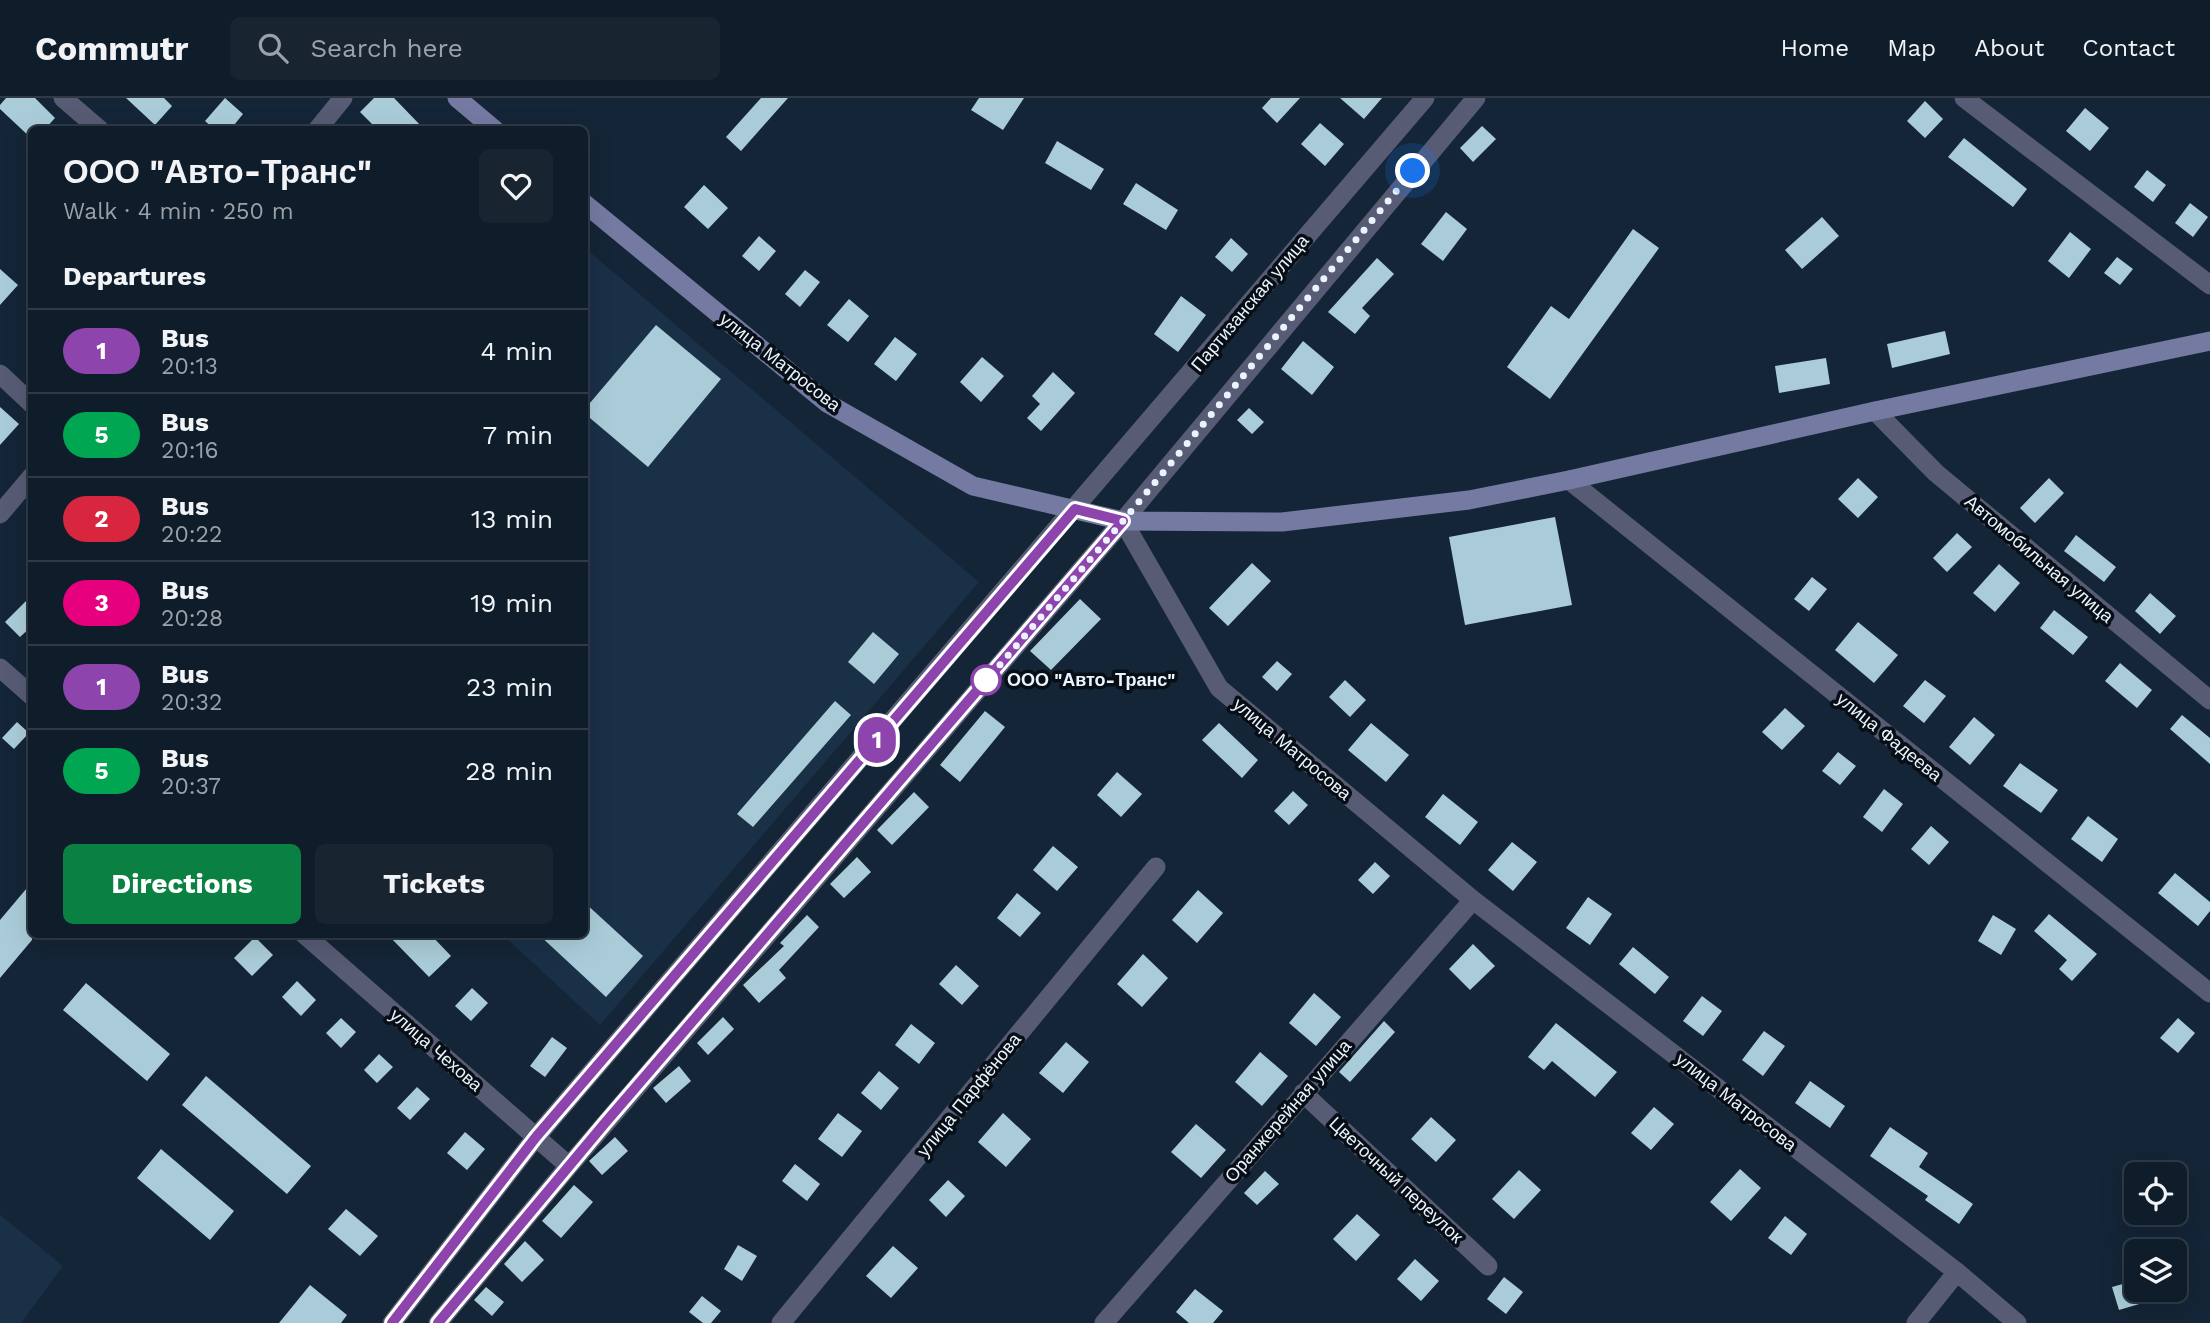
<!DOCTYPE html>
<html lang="en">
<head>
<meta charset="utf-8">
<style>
	body { margin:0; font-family:"Work Sans",sans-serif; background:#182531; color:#f1f3f6; height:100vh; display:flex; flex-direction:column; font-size:26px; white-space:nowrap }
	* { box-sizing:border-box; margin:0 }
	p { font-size:23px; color:#9ba1a8 }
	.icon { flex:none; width:38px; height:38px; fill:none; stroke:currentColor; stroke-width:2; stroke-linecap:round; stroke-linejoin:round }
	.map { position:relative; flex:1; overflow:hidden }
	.details { position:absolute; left:28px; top:28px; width:560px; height:812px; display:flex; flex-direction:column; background:#0f1c29; border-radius:10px; box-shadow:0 7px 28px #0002,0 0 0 2px #2f3a46 }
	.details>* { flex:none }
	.badge { padding:0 14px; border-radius:23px; font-size:24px; line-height:46px }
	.tools { position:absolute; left:2124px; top:1064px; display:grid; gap:14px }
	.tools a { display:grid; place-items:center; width:63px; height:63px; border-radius:10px; background:#0f1c29; box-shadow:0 7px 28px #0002,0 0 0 2px #2f3a46; font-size:35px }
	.you { position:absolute; width:35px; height:35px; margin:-18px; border:5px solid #fff; border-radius:50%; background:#1a73e8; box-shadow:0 0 0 10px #1a73e833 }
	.map>.badge { position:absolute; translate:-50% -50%; box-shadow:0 0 0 4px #fff }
	h2 { padding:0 35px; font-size:26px; line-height:63px }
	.round { display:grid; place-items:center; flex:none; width:74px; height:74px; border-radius:10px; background:#182531 }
	.headline { display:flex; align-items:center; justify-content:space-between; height:119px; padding:0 35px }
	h1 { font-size:33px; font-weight:700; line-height:52px }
	.primary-button { display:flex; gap:14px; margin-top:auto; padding:14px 35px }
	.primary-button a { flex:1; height:80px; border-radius:10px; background:#0b8043; color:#fff; font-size:28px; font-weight:700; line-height:80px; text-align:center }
	.primary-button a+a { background:#182531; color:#f1f3f6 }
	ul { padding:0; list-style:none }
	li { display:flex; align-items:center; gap:21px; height:84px; padding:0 35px; border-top:2px solid #2f3a46 }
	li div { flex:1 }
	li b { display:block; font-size:26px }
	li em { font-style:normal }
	li .badge { min-width:77px; font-weight:700; text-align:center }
	header { display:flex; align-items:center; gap:42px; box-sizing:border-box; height:98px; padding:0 35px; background:#0f1c29; border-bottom:2px solid #2f3a46 }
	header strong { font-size:33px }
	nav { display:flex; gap:38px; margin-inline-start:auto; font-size:24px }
	.search { width:490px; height:63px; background:#182531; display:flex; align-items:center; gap:18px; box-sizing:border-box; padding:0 24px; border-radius:10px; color:#9ba1a8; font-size:26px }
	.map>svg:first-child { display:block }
	.built { fill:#1a3047 }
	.building { fill:#aaccd9 }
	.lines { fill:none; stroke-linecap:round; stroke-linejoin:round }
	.minor { stroke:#575b74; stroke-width:19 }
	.secondary { stroke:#747aa2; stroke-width:19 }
	.line-casing { stroke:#fff; stroke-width:16 }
	.line { stroke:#8e44ad; stroke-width:10 }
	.walk { stroke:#ebf4fe; stroke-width:7; stroke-dasharray:0 12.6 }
	.stop-dot { fill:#fff; stroke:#8e44ad; stroke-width:3.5 }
	.labels { text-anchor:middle; stroke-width:7; stroke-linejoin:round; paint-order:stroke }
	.street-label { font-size:18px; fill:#ebf4fe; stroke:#070e15 }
	.stop-label { font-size:18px; font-weight:bold; fill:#ebf4fe; stroke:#070e15; text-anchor:start }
</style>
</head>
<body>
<header>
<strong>Commutr</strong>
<div class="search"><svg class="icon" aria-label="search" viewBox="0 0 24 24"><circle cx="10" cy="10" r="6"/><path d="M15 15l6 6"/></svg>Search here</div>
<nav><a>Home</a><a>Map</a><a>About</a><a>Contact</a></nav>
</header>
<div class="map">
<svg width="2210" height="1225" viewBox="0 0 2210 1225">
	<rect width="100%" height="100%" fill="#142537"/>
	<path class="built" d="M585 150 979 484 600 927 503 837 584 836Z
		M0 1117 63 1168 21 1225H0Z"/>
	<path class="building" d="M6 0H35L55 20 44 32H32V41L0 11V7Z
		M126 0H164L172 8 155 27Z
		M225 0 243 16 230 32H215L205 23Z
		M374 0H394L425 32H378L360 14Z
		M761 0H788L741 53 726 39Z
		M979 0H1024L1003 32 971 12Z
		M1271 0H1300L1277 25 1262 10Z
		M1340 0H1382L1364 21Z
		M1925 3 1943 21 1925 40 1907 23Z
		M2085 10 2109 30 2090 53 2066 33Z
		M1320 25 1344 46 1325 68 1301 46Z
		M1482 28 1496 41 1473 64 1460 50Z
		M1964 40 2027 91 2013 109 1948 59Z
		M1057 43 1104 71 1091 92 1045 65Z
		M2147 72 2166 87 2153 104 2134 89Z
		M1136 85 1178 112 1166 132 1123 106Z
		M704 87 728 110 708 131 684 109Z
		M2190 105 2208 119 2193 139 2175 125Z
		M1446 114 1467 131 1443 163 1421 146Z
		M1822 119 1839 138 1802 171 1785 152Z
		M1633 131 1659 150 1550 301 1507 269 1551 208 1569 221Z
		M2070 134 2091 151 2069 180 2048 163Z
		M759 138 776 153 759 173 742 158Z
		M1231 140 1248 156 1232 174 1215 159Z
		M2117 159 2133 171 2120 187 2104 175Z
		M1377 160 1394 176 1362 210 1370 218 1355 236 1328 214Z
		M0 171 18 187 0 207Z
		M805 172 820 184 800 209 785 196Z
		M1181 198 1206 217 1178 254 1154 236Z
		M849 201 869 218 848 244 827 227Z
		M656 227 721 281 648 369 584 315V312Z
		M1945 233 1950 256 1892 270 1887 246Z
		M895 239 917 256 896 283 874 266Z
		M1303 243 1334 269 1312 297 1281 271Z
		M982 259 1004 278 981 304 960 284Z
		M1826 260 1830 286 1779 295 1775 268Z
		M1053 274 1075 295 1041 333 1027 320 1040 306 1032 298Z
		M0 309 19 326 0 347Z
		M1249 310 1264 324 1252 336 1237 322Z
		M1858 380 1878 399 1858 420 1838 401Z
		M2049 380 2064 395 2035 425 2020 410Z
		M1555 419 1572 507 1465 527 1449 439Z
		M1957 435 1972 449 1947 474 1933 460Z
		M2076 437 2116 469 2104 484 2064 453Z
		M1252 465 1271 483 1228 528 1209 510Z
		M1999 466 2020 485 1995 514 1973 495Z
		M1812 479 1827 491 1809 513 1794 501Z
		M2150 495 2176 518 2160 536 2135 513Z
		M32 497V528L20 539 5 524Z
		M1080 501 1101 521 1051 572 1030 553Z
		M2054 512 2088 539 2073 557 2040 530Z
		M1858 524 1898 557 1874 585 1835 552Z
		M873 534 899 556 874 586 848 564Z
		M1277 563 1292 576 1277 593 1262 579Z
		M2120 565 2152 592 2137 610 2105 583Z
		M1345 582 1366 602 1350 619 1329 599Z
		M1925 582 1946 598 1924 625 1903 608Z
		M835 603 851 617 753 729 737 716Z
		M1785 610 1805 628 1782 652 1762 634Z
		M985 613 1005 629 960 684 940 667Z
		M2182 617 2210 640V666L2170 631Z
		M1974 619 1995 637 1970 667 1949 649Z
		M17 624 29 635 14 651 2 640Z
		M1219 625 1258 662 1242 680 1202 642Z
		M1371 625 1409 657 1386 684 1348 652Z
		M1838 654 1856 668 1840 687 1822 673Z
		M2020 665 2058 692 2041 715 2003 688Z
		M1117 674 1142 696 1121 719 1097 697Z
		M1884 691 1903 706 1882 734 1863 719Z
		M1293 693 1308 707 1289 727 1274 713Z
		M914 694 929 709 892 747 877 732Z
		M1443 696 1478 724 1460 747 1425 719Z
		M2088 718 2118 741 2102 764 2071 741Z
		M1931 728 1949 744 1929 767 1911 751Z
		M1512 744 1537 764 1513 793 1488 772Z
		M1053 748 1078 769 1057 793 1033 772Z
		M857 759 871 774 844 800 830 786Z
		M1375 764 1390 778 1373 796 1358 782Z
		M2175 775 2210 804V813L2198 828 2158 795Z
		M32 784V842L0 880V822Z
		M1198 792 1223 815 1197 845 1172 822Z
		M1017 795 1041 815 1020 839 997 820Z
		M1588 799 1612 816 1590 847 1566 830Z
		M584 804 643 858 606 899 538 836H584Z
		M2049 816 2097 856 2072 883 2059 871 2067 862 2034 833Z
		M807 817 819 829 779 872 786 880 759 905 743 887 784 848 780 845Z
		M1993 817 2016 831 2001 857 1978 843Z
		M387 836H430L451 858 429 879Z
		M255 839 273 857 252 878 234 860Z
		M1473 846 1495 868 1470 892 1449 871Z
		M1633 849 1669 879 1655 896 1619 866Z
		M1143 856 1168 880 1142 909 1117 886Z
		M956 867 979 888 962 907 939 886Z
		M297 883 316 902 301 918 282 899Z
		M86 885 170 956 147 983 63 912Z
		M472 890 488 905 471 923 455 908Z
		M1314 895 1341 919 1316 948 1289 925Z
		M1702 898 1722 913 1703 938 1683 923Z
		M723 919 734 931 708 957 697 945Z
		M341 920 356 934 341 950 326 935Z
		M2178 920 2195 935 2178 955 2160 940Z
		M1384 923 1395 934 1350 984 1339 974Z
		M1556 925 1617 974 1595 999 1552 963 1544 972 1528 959Z
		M911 926 935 945 919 966 895 947Z
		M1764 933 1785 948 1763 978 1742 962Z
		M552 939 567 950 545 979 530 968Z
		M1066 944 1089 964 1063 995 1039 975Z
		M1260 954 1288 978 1262 1008 1235 984Z
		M379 956 393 969 377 985 364 972Z
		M679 968 691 983 666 1005 653 990Z
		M879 973 899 990 881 1012 861 995Z
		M206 978 311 1068 287 1096 182 1007Z
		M1810 983 1845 1008 1830 1030 1795 1005Z
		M417 989 430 1001 410 1022 397 1010Z
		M1654 1009 1674 1026 1651 1052 1631 1035Z
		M838 1015 862 1033 842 1059 818 1041Z
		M1003 1015 1031 1041 1006 1069 978 1044Z
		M1431 1019 1456 1042 1436 1064 1411 1041Z
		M1196 1026 1226 1052 1201 1080 1171 1054Z
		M1890 1029 1928 1055 1919 1069 1973 1106 1959 1126 1925 1102 1928 1098 1870 1058Z
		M465 1034 485 1051 467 1072 447 1055Z
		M615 1039 628 1053 602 1077 589 1063Z
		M161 1051 234 1113 210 1142 137 1080Z
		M795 1066 820 1086 807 1103 782 1083Z
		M1740 1071 1761 1090 1731 1123 1710 1104Z
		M1519 1072 1541 1092 1514 1121 1492 1101Z
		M1265 1073 1279 1086 1257 1107 1244 1095Z
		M948 1082 965 1098 946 1119 929 1102Z
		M574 1087 593 1104 561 1140 542 1123Z
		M346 1111 378 1138 360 1158 328 1131Z
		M1357 1116 1380 1137 1356 1163 1333 1141Z
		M1785 1118 1807 1136 1791 1157 1768 1140Z
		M525 1143 544 1162 522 1184 504 1166Z
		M738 1147 757 1158 742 1183 724 1171Z
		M893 1148 918 1170 891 1200 866 1178Z
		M1415 1161 1439 1183 1421 1203 1397 1181Z
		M1504 1179 1523 1194 1506 1216 1487 1201Z
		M2137 1182V1192H2143L2146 1204 2119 1212 2112 1189Z
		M310 1187 347 1217 341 1225H279Z
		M486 1189 504 1204 492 1218 474 1202Z
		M1195 1191 1223 1213 1213 1225H1189L1176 1214Z
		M702 1198 721 1213 711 1225H703L689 1214Z"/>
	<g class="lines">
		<path class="minor" d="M63 0 100 32
			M1964 0 2210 187
			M317 32 343 0
			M0 276 32 306
			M1875 313 1936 375 2210 602
			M1569 382 2210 895
			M0 416 32 378
			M1123 423 1219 590 1473 802 1957 1174 2017 1225
			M0 570 32 598
			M304 836 569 1068
			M1303 995 1488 1168
			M392 1225 536 1039 1425 0
			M438 1225 569 1068 1123 423 1476 0
			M781 1225 1156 769
			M1104 1225 1473 802
			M1916 1225 1957 1174"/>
		<path class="secondary" d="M457 0 495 32
			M584 105 827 305 973 388 1123 423 1282 424 1469 402 1569 382 1875 313 2210 243"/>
	</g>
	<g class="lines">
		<defs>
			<path id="line" d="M392 1225 536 1039 1075 411 1123 423 605 1025 438 1225"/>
		</defs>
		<use href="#line" class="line-casing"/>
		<use href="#line" class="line"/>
		<path class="walk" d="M986 582 981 589 1123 423 1413 73"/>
	</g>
	<circle class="stop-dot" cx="986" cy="582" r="14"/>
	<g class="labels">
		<g class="street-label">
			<text transform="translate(1250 205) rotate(-50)" y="6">Партизанская улица</text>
			<text transform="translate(780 264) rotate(38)" y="6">улица Матросова</text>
			<text transform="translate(2039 461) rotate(40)" y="6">Автомобильная улица</text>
			<text transform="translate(1889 639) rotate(39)" y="6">улица Фадеева</text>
			<text transform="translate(1292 651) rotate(40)" y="6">улица Матросова</text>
			<text transform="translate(436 952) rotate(41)" y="6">улица Чехова</text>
			<text transform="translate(969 997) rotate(-51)" y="6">улица Парфёнова</text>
			<text transform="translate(1736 1004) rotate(38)" y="6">улица Матросова</text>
			<text transform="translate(1288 1013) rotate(-49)" y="6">Оранжерейная улица</text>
			<text transform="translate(1396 1082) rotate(43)" y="6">Цветочный переулок</text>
		</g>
		<g class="stop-label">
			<text x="1007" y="588">ООО "Авто-Транс"</text>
		</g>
	</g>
</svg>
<div class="tools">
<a><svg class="icon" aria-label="locate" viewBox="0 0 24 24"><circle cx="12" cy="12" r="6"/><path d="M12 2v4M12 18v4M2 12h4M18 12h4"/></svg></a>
<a><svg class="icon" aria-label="layers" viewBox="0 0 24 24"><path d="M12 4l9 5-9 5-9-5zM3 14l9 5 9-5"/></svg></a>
</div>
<div class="you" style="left:1413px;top:73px"></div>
<b class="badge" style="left:877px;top:642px;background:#8e44ad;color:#fff">1</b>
<section class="details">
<div class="headline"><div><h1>ООО &quot;Авто-Транс&quot;</h1><p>Walk · 4 min · 250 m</p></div><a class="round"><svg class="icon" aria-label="heart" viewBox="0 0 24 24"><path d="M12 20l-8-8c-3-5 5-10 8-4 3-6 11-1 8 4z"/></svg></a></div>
<h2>Departures</h2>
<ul>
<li><span class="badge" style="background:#8e44ad;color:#fff">1</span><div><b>Bus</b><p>20:13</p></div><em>4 min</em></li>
<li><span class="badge" style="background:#00a651;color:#fff">5</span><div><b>Bus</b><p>20:16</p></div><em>7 min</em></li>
<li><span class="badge" style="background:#d7263d;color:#fff">2</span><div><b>Bus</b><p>20:22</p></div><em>13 min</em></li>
<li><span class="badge" style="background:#e6007e;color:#fff">3</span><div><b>Bus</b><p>20:28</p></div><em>19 min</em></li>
<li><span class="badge" style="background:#8e44ad;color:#fff">1</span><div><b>Bus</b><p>20:32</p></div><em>23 min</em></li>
<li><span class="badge" style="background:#00a651;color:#fff">5</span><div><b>Bus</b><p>20:37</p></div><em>28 min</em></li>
</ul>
<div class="primary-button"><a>Directions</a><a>Tickets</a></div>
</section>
</div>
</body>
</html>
